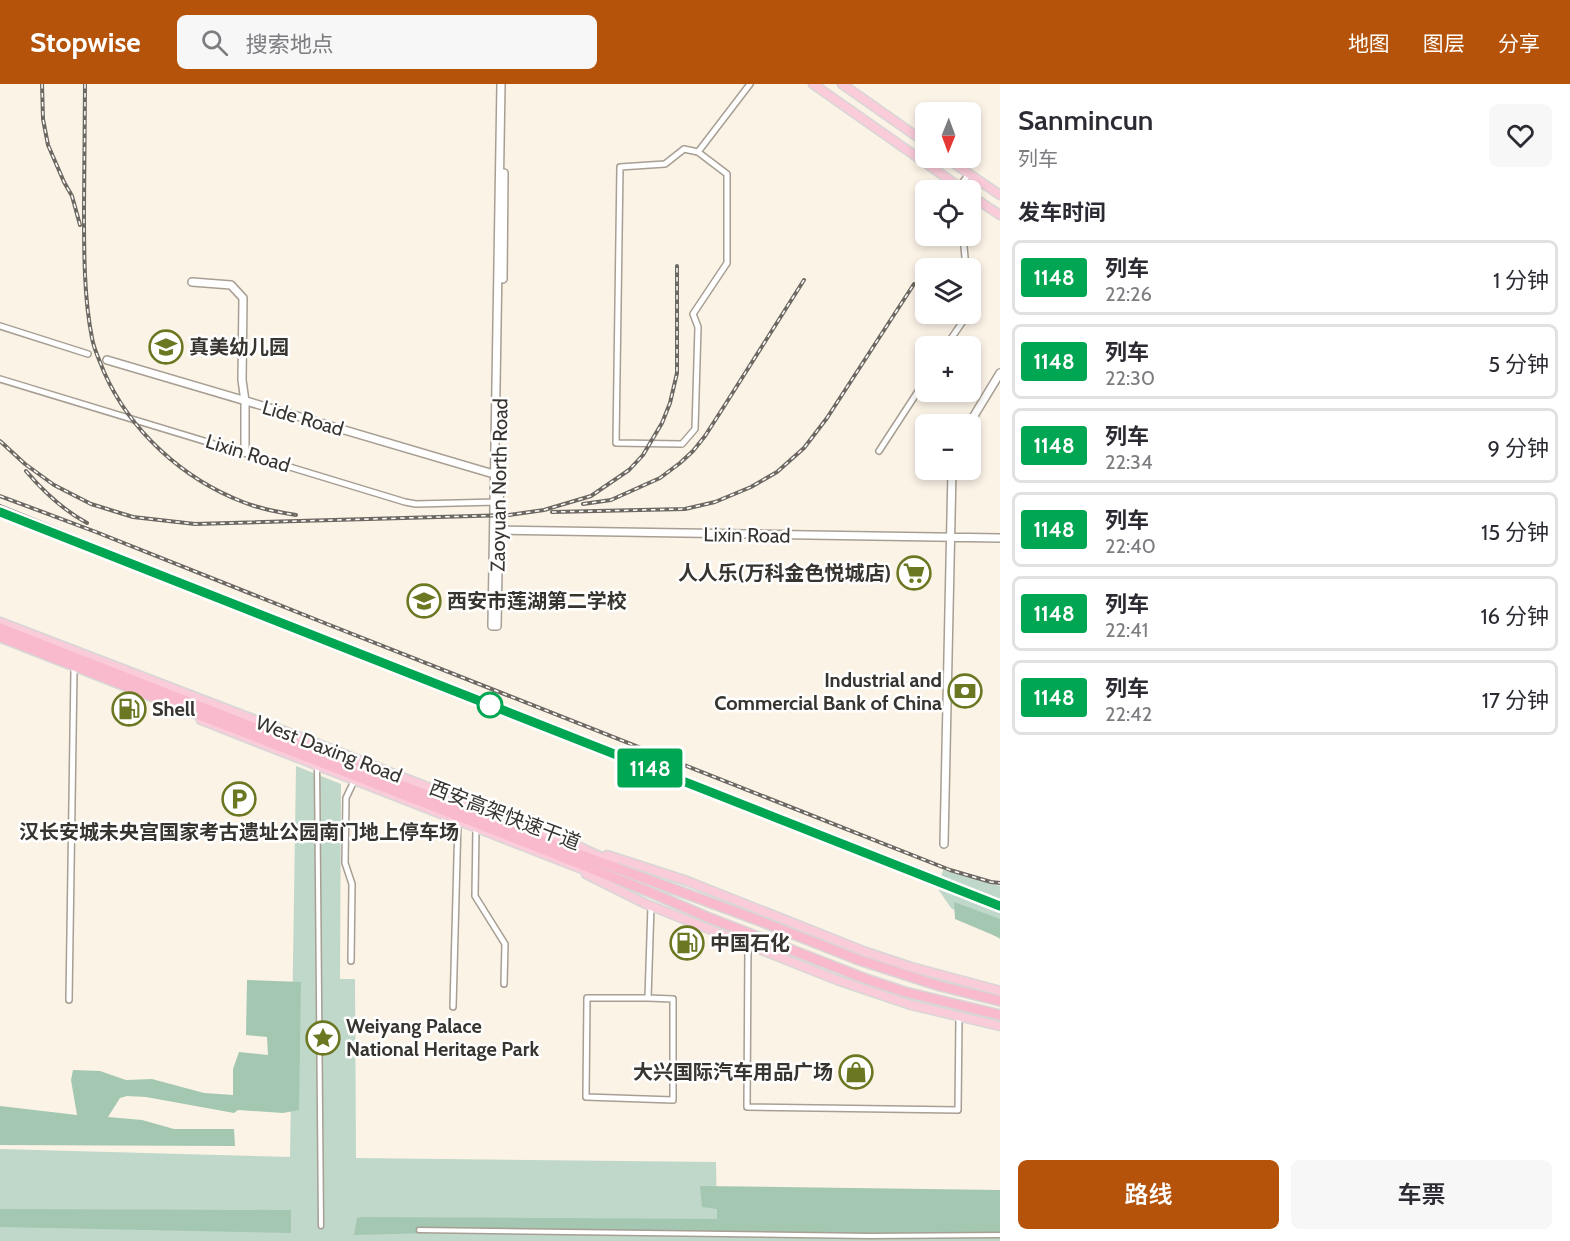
<!DOCTYPE html>
<html lang="zh">
<head>
<meta charset="utf-8">
<style>
	body { margin:0; font-family:Cabin,"Noto Sans SC",sans-serif; background:#f7f7f7; color:#2b2b33; height:100vh; display:flex; flex-direction:column; font-size:22px; white-space:nowrap }
	* { box-sizing:border-box; margin:0 }
	p { font-size:20px; color:#7c7c81 }
	.icon { flex:none; width:33px; height:33px; fill:none; stroke:currentColor; stroke-width:2; stroke-linecap:round; stroke-linejoin:round }
	.map { position:relative; flex:1; overflow:hidden }
	.sheet { display:flex; flex-direction:column; background:#fff; width:570px }
	.sheet>* { flex:none }
	.badge { padding:0 12px; border-radius:4px; font-size:21px; line-height:39px }
	.needle { width:39px; rotate:181deg }
	.tools { position:absolute; left:915px; top:18px; display:grid; gap:12px }
	.tools a { display:grid; place-items:center; width:66px; height:66px; border-radius:9px; background:#fff; box-shadow:0 3px 9px #0003; font-size:30px }
	.map>.badge { position:absolute; translate:-50% -50%; box-shadow:0 0 0 3px #fff }
	h2 { padding:0 18px; font-size:22px; line-height:54px }
	.round { display:grid; place-items:center; flex:none; width:63px; height:63px; border-radius:9px; background:#f7f7f7 }
	.headline { display:flex; align-items:center; justify-content:space-between; height:102px; padding:0 18px }
	h1 { font-size:28px; font-weight:600; line-height:45px }
	.button { display:flex; gap:12px; margin-top:auto; padding:12px 18px }
	.button a { flex:1; height:69px; border-radius:9px; background:#b45309; color:#fff; font-size:24px; font-weight:600; line-height:69px; text-align:center }
	.button a+a { background:#f7f7f7; color:#2b2b33 }
	ul { padding:0; list-style:none }
	li { display:flex; align-items:center; gap:18px; height:75px; margin:0 12px 9px; padding:0 6px; border:3px solid #e1e1e2; border-radius:9px }
	li div { flex:1 }
	li b { display:block; font-size:22px }
	li em { font-style:normal }
	li .badge { min-width:66px; font-weight:700; text-align:center }
	header { display:flex; align-items:center; gap:36px; box-sizing:border-box; height:84px; padding:0 30px; background:#b45309; color:#fff }
	header strong { font-size:28px }
	nav { display:flex; gap:33px; margin-inline-start:auto; font-size:21px }
	.search { width:420px; height:54px; background:#f7f7f7; display:flex; align-items:center; gap:15px; box-sizing:border-box; padding:0 21px; border-radius:9px; color:#7c7c81; font-size:22px }
	main { display:flex; flex:1; min-height:0 }
	.map>svg:first-child { display:block }
	.green { fill:#c0d8c9 }
	.forest { fill:#a3c7b1 }
	.lines { fill:none; stroke-linecap:round; stroke-linejoin:round }
	.pedestrian-casing { stroke:#a79f93; stroke-width:7 }
	.minor-casing { stroke:#a79f93; stroke-width:8 }
	.tertiary-casing { stroke:#a79f93; stroke-width:10 }
	.primary-casing { stroke:#d7d7d6; stroke-width:11 }
	.trunk-casing { stroke:#d7d7d6; stroke-width:12 }
	.pedestrian { stroke:#fff; stroke-width:4 }
	.minor { stroke:#fff; stroke-width:5 }
	.tertiary { stroke:#fff; stroke-width:7 }
	.primary { stroke:#facbd9; stroke-width:8 }
	.trunk { stroke:#f8bacc; stroke-width:9 }
	.rail-casing { stroke:#6d6861; stroke-width:4 }
	.rail { stroke:#fff; stroke-width:1.5; stroke-dasharray:4.5; stroke-linecap:butt }
	.line-casing { stroke:#fff; stroke-width:14 }
	.line { stroke:#00a651; stroke-width:9 }
	.stop-dot { fill:#fff; stroke:#00a651; stroke-width:3 }
	.labels { text-anchor:middle; stroke-width:5; stroke-linejoin:round; paint-order:stroke }
	.poi-label { font-size:20px; font-weight:bold; fill:#383530; stroke:#fff; text-anchor:start }
	.street-label { font-size:20px; fill:#383530; stroke:#fff }
</style>
</head>
<body>
<header>
<strong>Stopwise</strong>
<div class="search"><svg class="icon" aria-label="search" viewBox="0 0 24 24"><circle cx="10" cy="10" r="6"/><path d="M15 15l6 6"/></svg>搜索地点</div>
<nav><a>地图</a><a>图层</a><a>分享</a></nav>
</header>
<main>
<div class="map">
<svg width="1000" height="1157" viewBox="0 0 1000 1157">
	<rect width="100%" height="100%" fill="#fcf3e7"/>
	<path class="green" d="M296 682 341 700 340 895H355L356 1074 716 1078 717 1130 1000 1131V1157H0V1065L290 1073Z
		M943 786 1000 802V855L951 824 938 805Z"/>
	<path class="forest" d="M954 818 1000 835V854L955 835Z
		M247 896 301 898 299 1026 283 1029 238 1026 234 1029 146 1013 127 1012 120 1014 108 1033 142 1036 174 1045H234L235 1062 0 1061V1022L77 1031 71 996 73 986 100 987 126 996 152 995 204 1009 233 1011V985L239 968 268 971 267 953 246 951Z
		M700 1102 1000 1106V1152L774 1153 471 1148 354 1151 357 1134 362 1133 717 1135V1125L702 1123Z
		M0 1125 291 1126V1149L0 1143Z"/>
	<g class="lines">
		<defs>
			<path id="pedestrian" d="M317 682 321 1142
				M419 1146 870 1152 1000 1151"/>
			<path id="minor" d="M684 65 698 68 727 90V179L693 230 698 243 695 345 682 360 616 359 620 83 665 80Z
				M698 68 750 0
				M959 105V103L969 90
				M963 152 966 184
				M0 242 88 270
				M946 262 968 230
				M0 295 405 418 416 420 497 418
				M879 367 926 295
				M476 744 475 812 505 860 504 900
				M748 861 747 1023 958 1026 959 933
				M351 877 352 800 345 779 346 714 354 697
				M648 914 673 915V1016L586 1013 587 914H648L651 822
				M69 916 74 586
				M453 923 458 737"/>
			<path id="tertiary" d="M503 195 504 89
				M192 198 231 201 243 214 242 296 245 317V368
				M107 276 497 391
				M969 340 1000 289
				M496 446 1000 454
				M497 542H492L501 0
				M497 542 500 371
				M944 760 952 386"/>
			<path id="primary" d="M813 0 964 106
				M842 0 926 59
				M946 74 1000 111
				M970 111 1000 131
				M0 538 331 665 580 763 614 779
				M201 636 592 789
				M607 771 687 797 866 868 911 883 1000 907
				M586 790 646 820 837 896 911 921 1000 942"/>
			<path id="trunk" d="M0 544 562 764 755 835 859 876 940 902 1000 917
				M0 553 560 772 652 809 707 833 866 895 905 908 1000 931"/>
		</defs>
		<use href="#pedestrian" class="pedestrian-casing"/>
		<use href="#minor" class="minor-casing"/>
		<use href="#tertiary" class="tertiary-casing"/>
		<use href="#primary" class="primary-casing"/>
		<use href="#trunk" class="trunk-casing"/>
		<use href="#pedestrian" class="pedestrian"/>
		<use href="#minor" class="minor"/>
		<use href="#tertiary" class="tertiary"/>
		<use href="#primary" class="primary"/>
		<use href="#trunk" class="trunk"/>
		<defs>
			<path id="rail" d="M42 0 43 35 48 61 64 98 72 112 80 141
				M85 0C85 42 84 85 84 127 84 168 84 214 92 254 94 266 100 277 104 288 130 347 183 395 243 418 260 425 278 428 296 431
				M0 357 25 380 54 401 91 420 133 433 195 440 509 431 544 426 591 412 629 386 643 371 662 339 670 319 677 289V182
				M26 387C43 407 63 426 87 439
				M0 412 96 448 327 540 950 786 991 798 1000 799
				M583 420 611 416 660 394 680 379 693 367 705 352 723 324 804 196
				M0 422 174 493 1000 817
				M552 428 685 425 715 418 751 403 777 388 804 364 827 334 914 200"/>
		</defs>
		<use href="#rail" class="rail-casing"/>
		<use href="#rail" class="rail"/>
	</g>
	<g class="lines">
		<defs>
			<path id="line" d="M0 428 1000 822"/>
		</defs>
		<use href="#line" class="line-casing"/>
		<use href="#line" class="line"/>
	</g>
	<defs>
		<symbol id="school-ring" viewBox="-11 -11 22 22"><circle r="9.5" fill="#fff" stroke="#6c7722" stroke-width="1.5"/><path d="M0-5L7-2L0 1L-7-2ZM-4 1L0 2.5L4 1V4Q0 6-4 4Z" fill="#6c7722"/></symbol>
		<symbol id="supermarket-ring" viewBox="-11 -11 22 22"><circle r="9.5" fill="#fff" stroke="#6c7722" stroke-width="1.5"/><path d="M-6-5.5h2.5l.6 2H6L4.5 2H-2.5L-4.4-4H-6ZM-1.5 3.2a1.3 1.3 0 1 0 .1 0ZM3 3.2a1.3 1.3 0 1 0 .1 0Z" fill="#6c7722"/></symbol>
		<symbol id="bank-ring" viewBox="-11 -11 22 22"><circle r="9.5" fill="#fff" stroke="#6c7722" stroke-width="1.5"/><path d="M-6-4H6V4H-6ZM0-2.3a2.3 2.3 0 1 0 0 4.6a2.3 2.3 0 1 0 0-4.6Z" fill="#6c7722"/></symbol>
		<symbol id="fuel-ring" viewBox="-11 -11 22 22"><circle r="9.5" fill="#fff" stroke="#6c7722" stroke-width="1.5"/><path d="M-5.5-6h7V0h2V4h1.3V-2.5L3-4.5l.8-.8L6-3V5H2.5V1h-1V6h-7ZM-4.2-4.7v3.2H.2V-4.7Z" fill="#6c7722"/></symbol>
		<symbol id="parking-ring" viewBox="-11 -11 22 22"><circle r="9.5" fill="#fff" stroke="#6c7722" stroke-width="1.5"/><path d="M-3.5-5.5H1a3.5 3.5 0 0 1 0 7H-1V5.5H-3.5ZM-1-3.4V-.6H.8a1.4 1.4 0 0 0 0-2.8Z" fill="#6c7722"/></symbol>
		<symbol id="sight-ring" viewBox="-11 -11 22 22"><circle r="9.5" fill="#fff" stroke="#6c7722" stroke-width="1.5"/><path d="M0-6L1.8-2.2L6-1.7L2.9 1.2L3.7 5.4L0 3.3L-3.7 5.4L-2.9 1.2L-6-1.7L-1.8-2.2Z" fill="#6c7722"/></symbol>
		<symbol id="shop-ring" viewBox="-11 -11 22 22"><circle r="9.5" fill="#fff" stroke="#6c7722" stroke-width="1.5"/><path d="M-5-2.5h2.3a2.7 3.5 0 0 1 5.4 0H5L5.5 6h-11ZM-1.5-2.5h3a1.5 2.3 0 0 0-3 0Z" fill="#6c7722"/></symbol>
	</defs>
	<g fill-rule="evenodd">
		<use href="#school-ring" x="147" y="244" width="38" height="38"/>
		<use href="#supermarket-ring" x="895" y="470" width="38" height="38"/>
		<use href="#school-ring" x="405" y="498" width="38" height="38"/>
		<use href="#bank-ring" x="946" y="588" width="38" height="38"/>
		<use href="#fuel-ring" x="110" y="606" width="38" height="38"/>
		<use href="#parking-ring" x="220" y="696" width="38" height="38"/>
		<use href="#fuel-ring" x="668" y="840" width="38" height="38"/>
		<use href="#sight-ring" x="304" y="935" width="38" height="38"/>
		<use href="#shop-ring" x="837" y="969" width="38" height="38"/>
	</g>
	<circle class="stop-dot" cx="490" cy="621" r="12"/>
	<g class="labels">
		<g class="poi-label">
			<text x="189" y="270">真美幼儿园</text>
			<text x="891" y="496" text-anchor="end">人人乐(万科金色悦城店)</text>
			<text x="447" y="524">西安市莲湖第二学校</text>
			<text x="942" y="603" text-anchor="end">Industrial and<tspan x="942" dy="23">Commercial Bank of China</tspan></text>
			<text x="152" y="632">Shell</text>
			<text x="239" y="755" text-anchor="middle">汉长安城未央宫国家考古遗址公园南门地上停车场</text>
			<text x="710" y="866">中国石化</text>
			<text x="346" y="949">Weiyang Palace<tspan x="346" dy="23">National Heritage Park</tspan></text>
			<text x="833" y="995" text-anchor="end">大兴国际汽车用品广场</text>
		</g>
		<g class="street-label">
			<text transform="translate(303 334) rotate(16)" y="7">Lide Road</text>
			<text transform="translate(248 369) rotate(17)" y="7">Lixin Road</text>
			<text transform="translate(499 401) rotate(-89)" y="7">Zaoyuan North Road</text>
			<text transform="translate(747 451) rotate(1)" y="7">Lixin Road</text>
			<text transform="translate(329 665) rotate(21)" y="7">West Daxing Road</text>
			<text transform="translate(505 731) rotate(21)" y="7">西安高架快速干道</text>
		</g>
	</g>
</svg>
<div class="tools">
<a><svg class="needle" viewBox="-14 -14 28 28"><path d="M0-13l5 13h-10z" fill="#e53935"/><path d="M0 13l5-13h-10z" fill="#7c7c81"/></svg></a>
<a><svg class="icon" aria-label="locate" viewBox="0 0 24 24"><circle cx="12" cy="12" r="6"/><path d="M12 2v4M12 18v4M2 12h4M18 12h4"/></svg></a>
<a><svg class="icon" aria-label="layers" viewBox="0 0 24 24"><path d="M12 4l9 5-9 5-9-5zM3 14l9 5 9-5"/></svg></a>
<a>+</a>
<a>−</a>
</div>
<b class="badge" style="left:650px;top:684px;background:#00a651;color:#fff">1148</b>
</div>
<section class="sheet">
<div class="headline"><div><h1>Sanmincun</h1><p>列车</p></div><a class="round"><svg class="icon" aria-label="heart" viewBox="0 0 24 24"><path d="M12 20l-8-8c-3-5 5-10 8-4 3-6 11-1 8 4z"/></svg></a></div>
<h2>发车时间</h2>
<ul>
<li><span class="badge" style="background:#00a651;color:#fff">1148</span><div><b>列车</b><p>22:26</p></div><em>1 分钟</em></li>
<li><span class="badge" style="background:#00a651;color:#fff">1148</span><div><b>列车</b><p>22:30</p></div><em>5 分钟</em></li>
<li><span class="badge" style="background:#00a651;color:#fff">1148</span><div><b>列车</b><p>22:34</p></div><em>9 分钟</em></li>
<li><span class="badge" style="background:#00a651;color:#fff">1148</span><div><b>列车</b><p>22:40</p></div><em>15 分钟</em></li>
<li><span class="badge" style="background:#00a651;color:#fff">1148</span><div><b>列车</b><p>22:41</p></div><em>16 分钟</em></li>
<li><span class="badge" style="background:#00a651;color:#fff">1148</span><div><b>列车</b><p>22:42</p></div><em>17 分钟</em></li>
</ul>
<div class="button"><a>路线</a><a>车票</a></div>
</section>
</main>
</body>
</html>
